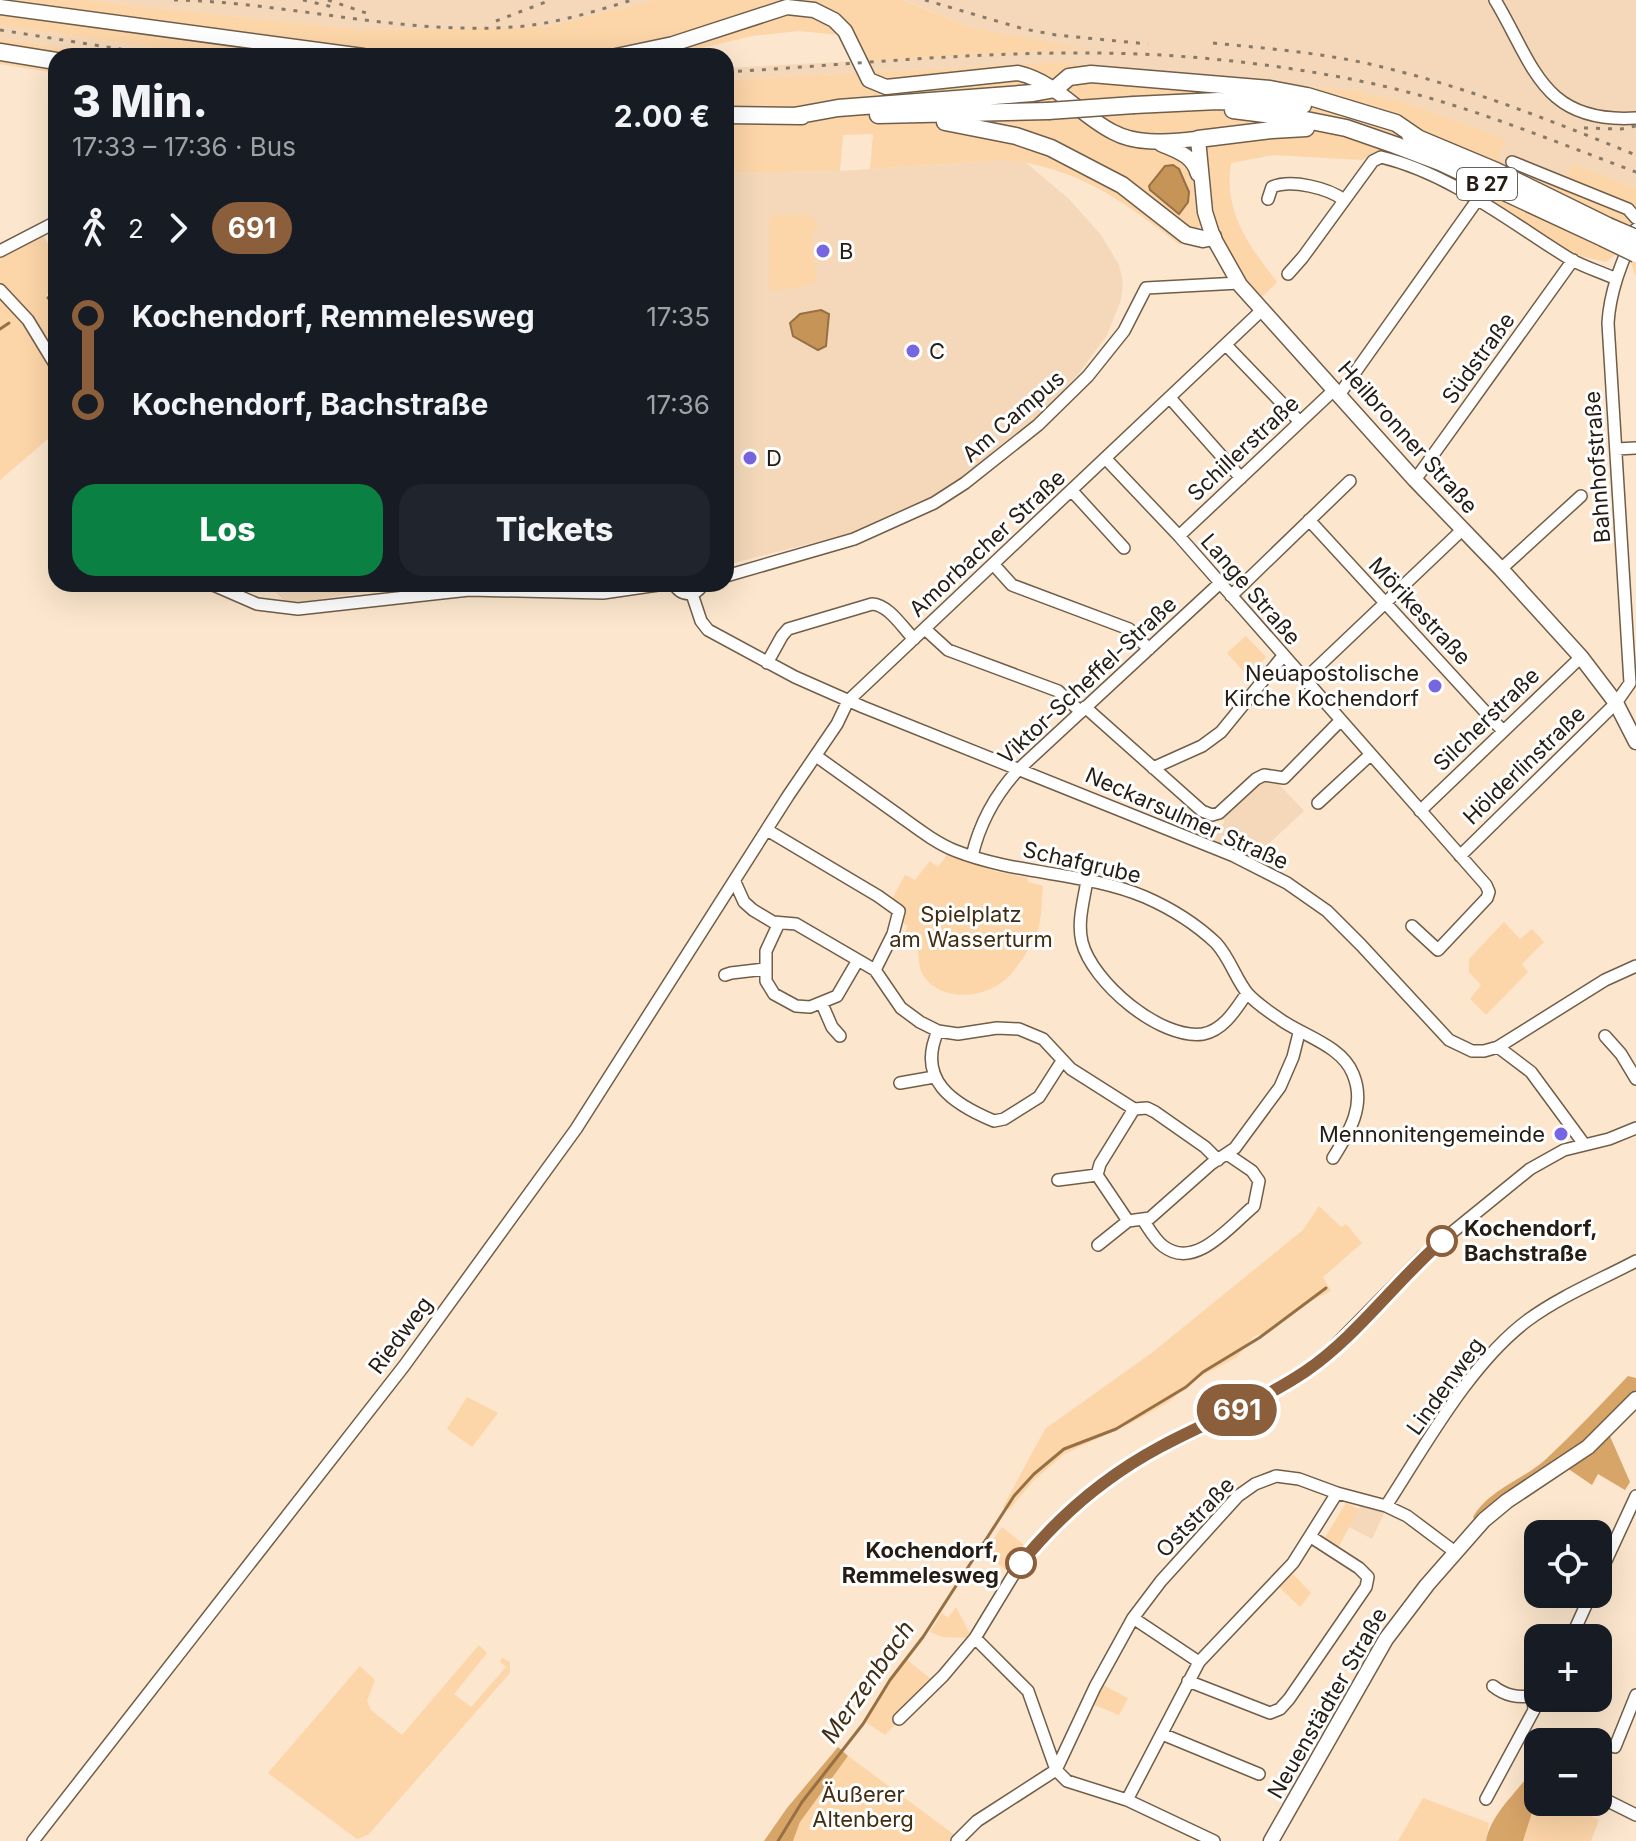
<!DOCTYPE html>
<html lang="de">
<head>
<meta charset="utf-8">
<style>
	body { margin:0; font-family:Inter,sans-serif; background:#20242c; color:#f1f3f6; height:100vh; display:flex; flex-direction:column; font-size:30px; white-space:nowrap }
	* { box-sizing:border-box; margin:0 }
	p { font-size:26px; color:#9ea1a6 }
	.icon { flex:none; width:44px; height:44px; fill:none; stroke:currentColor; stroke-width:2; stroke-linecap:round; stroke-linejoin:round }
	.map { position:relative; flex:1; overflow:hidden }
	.details { position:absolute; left:48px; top:48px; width:686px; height:544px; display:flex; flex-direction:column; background:#171b24; border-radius:24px; box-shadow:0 8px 32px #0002 }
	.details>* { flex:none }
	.badge { padding:0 16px; border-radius:26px; font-size:28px; line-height:52px }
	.controls { position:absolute; left:1524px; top:1520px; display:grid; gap:16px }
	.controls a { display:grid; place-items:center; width:88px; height:88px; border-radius:16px; background:#171b24; box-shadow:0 8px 32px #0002; font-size:40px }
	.map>.badge { position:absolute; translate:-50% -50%; box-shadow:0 0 0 4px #fff }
	.legs { display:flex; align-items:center; gap:12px; height:88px; padding:0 24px; font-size:26px }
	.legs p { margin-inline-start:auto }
	.head { display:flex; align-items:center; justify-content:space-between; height:136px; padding:0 24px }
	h1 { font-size:44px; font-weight:800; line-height:60px }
	.action { display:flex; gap:16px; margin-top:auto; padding:16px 24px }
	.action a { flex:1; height:92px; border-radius:24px; background:#0b8043; color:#fff; font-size:32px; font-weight:800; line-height:92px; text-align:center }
	.action a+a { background:#20242c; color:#f1f3f6 }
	ul { padding:0 24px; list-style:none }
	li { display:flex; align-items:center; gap:28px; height:88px; font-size:30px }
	li i { display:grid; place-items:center; width:12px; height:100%; margin:0 10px; background:currentColor }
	li i::after { content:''; width:20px; height:20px; margin:-10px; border:6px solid; border-radius:50%; background:#171b24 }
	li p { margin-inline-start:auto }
	li:first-child i { background:linear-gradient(#0000 50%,currentColor 0) }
	li:last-child i { background:linear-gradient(currentColor 50%,#0000 0) }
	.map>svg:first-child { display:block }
	.built { fill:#f4d8b9 }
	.green { fill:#fcd5a8 }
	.forest { fill:#d8a568 }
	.water { fill:#c69457; stroke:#967043; stroke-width:2 }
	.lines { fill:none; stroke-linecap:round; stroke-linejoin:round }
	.stream { stroke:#967043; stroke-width:3 }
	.minor-casing { stroke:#715e48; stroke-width:14 }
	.major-casing { stroke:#715e48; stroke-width:17 }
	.highway-casing { stroke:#715e48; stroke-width:19 }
	.minor { stroke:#fff; stroke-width:11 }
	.major { stroke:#fff; stroke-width:14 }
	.highway { stroke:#fff; stroke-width:16 }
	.rail { stroke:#887a69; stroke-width:3; stroke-dasharray:4 8; stroke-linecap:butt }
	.highway-bridge-casing { stroke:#715e48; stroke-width:19; stroke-linecap:butt }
	.highway-bridge { stroke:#fff; stroke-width:16 }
	.line-1-casing { stroke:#fff; stroke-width:18 }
	.line-1 { stroke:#8b5e3c; stroke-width:12 }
	.poi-dot { fill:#7666e1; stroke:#fff; stroke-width:3 }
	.stop-1-dot { fill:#fff; stroke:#8b5e3c; stroke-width:4 }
	.labels { text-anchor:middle; stroke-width:6; stroke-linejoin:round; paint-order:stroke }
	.shield { fill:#fff; stroke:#66615a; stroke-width:2 }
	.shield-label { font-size:20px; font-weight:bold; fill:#251d14 }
	.poi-label { font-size:22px; fill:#251d14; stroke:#fff; text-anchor:start }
	.street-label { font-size:22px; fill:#251d14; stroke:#fff }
	.park-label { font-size:22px; fill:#432e12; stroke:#fff }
	.stop-label { font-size:22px; font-weight:bold; fill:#251d14; stroke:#fff; text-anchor:start }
	.water-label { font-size:24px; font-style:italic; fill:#442e13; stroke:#fff }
</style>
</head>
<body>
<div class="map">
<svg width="1636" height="1841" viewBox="0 0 1636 1841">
	<rect width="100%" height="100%" fill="#fce6cd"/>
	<path class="built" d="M83 0H655L545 27 361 30Z
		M904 0H1636V188L1573 164 1559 188 1496 159 1505 139 1401 101 1353 91 1060 62 726 80V68L1082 49 972 28Z
		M0 25 207 56H113L0 38Z
		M1008 160 1025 162 1069 199 1101 235 1119 265 1123 282 1121 300 1107 335 1079 373 1047 409 962 478 929 499 855 532 726 565V173L841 171Z
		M273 584H415L294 603 285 602 271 587Z
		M1267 776 1273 778 1304 811 1248 863 1203 843 1225 822 1221 816Z
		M1363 1500 1387 1507 1372 1539 1349 1527Z"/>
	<path class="green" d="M0 0H83L361 30 545 27 655 0H903L972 28 1086 49 860 61 841 35 798 31 752 36 669 56H207L0 25Z
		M0 38 113 56H56V73L0 64Z
		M1060 62 1353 91 1401 101 1506 139 1497 159 1559 188 1573 164 1636 188V277L1631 263 1616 254 1606 262 1572 254 1448 177 1381 150 1362 160 1274 155 1231 163C1223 211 1249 246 1277 282L1260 299 1226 251 1215 223 1200 226 1180 245C1124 202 1081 169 1008 160L870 169 873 134 843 135 840 171 726 173V80Z
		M770 215H811L819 227 813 231 811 237 817 281 812 284 775 292 769 288Z
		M38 226 56 258V287L46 295 52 299V313L56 320V432L0 480V247Z
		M1246 636 1266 657 1257 668 1261 675 1253 682 1227 653Z
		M947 855 997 872 1027 877 1028 882 1043 886C1041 900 1042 917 1038 930 1034 943 1020 963 1012 973 992 998 942 1005 923 975 919 968 919 959 918 951L896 941V937L902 939 908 926 903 923 901 907 892 899 905 875 915 880 930 861 938 867Z
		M1504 922 1520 939 1532 929 1544 942 1522 964 1528 972 1486 1015 1470 999 1481 985 1469 972V959Z
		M1319 1206 1341 1227 1346 1224 1362 1243 1323 1277 1331 1291 1300 1306 1270 1331 1254 1336 1237 1357 1190 1382 1169 1402 1133 1422 1064 1454 1033 1481 1009 1510 1003 1507 1045 1429 1153 1352 1303 1230Z
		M467 1397 498 1413 472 1447 447 1429Z
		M1346 1503 1359 1509 1338 1548 1324 1539Z
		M1002 1527 1024 1545 1006 1570 984 1553Z
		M1291 1572 1311 1593 1300 1607 1278 1586Z
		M956 1607 972 1638 943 1637 930 1632 942 1613 948 1618Z
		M479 1645 487 1653 454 1694 471 1707 506 1667 500 1662 502 1658 510 1662V1673L368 1835 357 1839 268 1773 360 1666 375 1680 367 1701 371 1710 402 1735Z
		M906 1659 936 1683 885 1735 864 1721Z
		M1101 1684 1128 1698 1119 1715 1092 1704Z
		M848 1756 960 1839 950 1841H793L800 1822Z
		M1537 1788 1538 1802H1564L1599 1820 1591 1841H1523Z
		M1423 1798 1489 1823 1486 1841H1398Z"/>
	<path class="forest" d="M1628 1376 1636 1378V1390L1601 1430 1474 1519 1473 1517C1490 1489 1521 1481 1545 1460 1574 1433 1601 1404 1628 1376Z
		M1609 1434 1630 1482 1625 1490 1598 1474 1592 1485 1567 1468Z
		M838 1747 848 1756 800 1822 793 1841H764L787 1808Z
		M1534 1768 1538 1771 1534 1806 1523 1841H1486C1491 1813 1518 1792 1534 1768Z"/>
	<path class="water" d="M1165 166 1173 165 1179 169 1189 192 1188 202 1179 214 1150 190 1149 186Z
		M821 310 829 314 826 346 818 350 793 336 790 323 800 314Z"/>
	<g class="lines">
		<path class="stream" d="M48 298 56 291
			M0 329 9 323
			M778 1841 802 1802 863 1724 890 1680 923 1637 1014 1496 1034 1474 1064 1449 1116 1429 1186 1387 1203 1372 1259 1338 1326 1288"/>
		<defs>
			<path id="minor" d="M1495 0C1534 65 1542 124 1636 118
				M1512 162 1628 209 1636 218
				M1268 199 1272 187C1292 179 1328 188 1344 200
				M0 251 56 222
				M1288 274 1303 257 1373 161 1381 157C1451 174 1510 222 1570 259 1584 267 1601 272 1616 279
				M0 290 28 320 56 366
				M1226 345 1300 422
				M1339 395 1478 199
				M1170 398 1241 478
				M1616 449 1636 448
				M1106 459 1179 536 1486 885 1489 892 1487 898 1438 950 1412 926
				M1415 480 1573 260
				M1072 491 1124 548
				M1309 520 1502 730
				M1179 536 1335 389
				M994 565 1012 585 1129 629 1149 649
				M1501 569 1581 496
				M726 576 854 539 934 503 965 483 1038 425 1088 376 1124 331 1146 288 1239 283
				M211 584 257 604 298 609 469 590 603 593 665 584
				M674 584C681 597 696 597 703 584
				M692 594 701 621 708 630 795 677 863 707 1234 856 1287 883 1327 911 1361 945 1449 1040 1472 1051H1484L1498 1047 1605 980 1636 966
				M1231 596 1350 481
				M925 629 948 650 1058 691 1081 712
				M767 663 782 636 788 629 872 604C889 605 902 627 914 639
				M1304 680 1463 529
				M1085 707 1202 811 1212 815 1219 813 1256 779 1264 775 1284 778 1340 721
				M816 756C844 776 872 796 900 816 918 829 936 843 956 851 1017 875 1085 872 1145 897 1170 908 1196 924 1216 943 1230 958 1236 980 1248 994 1257 1004 1271 1013 1281 1020 1304 1036 1342 1046 1353 1074 1366 1105 1350 1131 1333 1158
				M1153 768 1202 746 1221 732 1283 656
				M1318 803 1370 755
				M1420 811 1581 657
				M767 830 878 896 899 911 893 934 875 970
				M972 856C980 822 995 795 1018 770L1220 583
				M1460 856 1616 703 1630 683 1608 323C1610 289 1623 260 1636 229
				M1087 880C1084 900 1077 922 1082 942 1092 982 1160 1040 1203 1034 1224 1030 1236 1009 1247 993
				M735 882 744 902 753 910 773 922 796 924 875 970 901 1008 920 1022 938 1031 958 1034 997 1028 1019 1029 1043 1039 1071 1069 1134 1109 1147 1108 1155 1112 1205 1147 1218 1160
				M779 923 766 951V981L774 994 796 1006 810 1007 837 996 858 960
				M725 975 731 973 765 969
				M822 1004 832 1027 840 1036
				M938 1031C916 1080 953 1104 994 1121L1004 1119 1039 1097 1062 1061
				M1605 1036 1621 1054 1636 1079
				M1498 1047 1531 1072 1584 1144
				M900 1083 934 1077
				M1058 1180 1097 1175
				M1143 1220C1149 1229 1155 1240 1163 1246 1195 1271 1230 1226 1254 1206L1259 1181 1252 1171 1227 1154
				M1128 1221 1097 1175 1100 1164 1134 1109
				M1098 1245 1128 1221 1150 1218 1211 1164 1235 1148 1280 1087 1293 1057 1299 1033
				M1386 1506C1425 1446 1470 1363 1528 1320 1561 1296 1600 1280 1636 1261
				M1598 1578 1636 1496
				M1133 1618 1199 1662
				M975 1638 1028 1691 1056 1770 1067 1781 1127 1800 1214 1841
				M1571 1638 1591 1594
				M1188 1681 1270 1713 1280 1709 1289 1699 1366 1587 1368 1577 1359 1568 1311 1537
				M1493 1686C1504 1695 1519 1699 1533 1695
				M899 1719 943 1676 975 1638 1020 1564 1043 1536 1075 1505 1110 1479 1158 1448 1266 1395 1320 1361 1423 1256 1530 1169 1564 1150 1609 1139 1636 1128
				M1162 1734 1259 1774
				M1615 1747 1636 1695
				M1486 1799 1534 1710 1533 1695 1538 1692
				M1127 1800 1199 1662 1293 1563 1337 1493
				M1601 1804 1606 1800 1636 1815
				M33 1841 404 1366 576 1129 788 796 837 724 848 701 1263 309
				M957 1841 977 1821 1056 1770 1095 1687 1133 1618 1161 1581 1238 1496 1255 1484 1276 1476 1299 1479 1337 1493 1386 1506 1407 1516 1455 1552"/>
			<path id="major" d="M0 7 363 56
				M616 56 673 44 787 7 814 10 834 20 845 31 869 80 886 87 1018 73C1057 82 1079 115 1113 132 1139 146 1170 141 1198 139L1205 212 1213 237 1240 285 1415 480 1501 569 1581 657 1616 703 1636 742
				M1161 144C1177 151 1193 155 1198 174
				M1271 1841 1386 1639 1427 1585 1484 1520 1507 1501 1588 1447 1636 1399"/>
			<path id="highway" d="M0 52 56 61
				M1134 105 1218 101 1303 105
				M1233 110 1296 118 1346 128 1395 145 1440 162 1603 238
				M726 115 802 116
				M878 115 1048 111
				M794 116 838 108 1033 93 1055 89 1069 77 1091 74 1270 89 1307 96 1396 123 1418 138
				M945 122 1016 136 1051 148 1122 185 1186 235 1203 239 1213 237
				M1410 135 1496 171 1608 226
				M1198 139 1272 130 1306 128"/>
		</defs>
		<use href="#minor" class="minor-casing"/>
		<use href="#major" class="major-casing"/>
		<use href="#highway" class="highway-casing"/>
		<use href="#minor" class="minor"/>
		<use href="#major" class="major"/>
		<use href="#highway" class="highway"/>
		<path class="rail" d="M174 0C287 2 400 35 514 27 554 24 593 12 632 0
			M303 0 333 7
			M328 0 366 13
			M925 0 1024 29 1056 35 1148 44
			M496 21 551 0
			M0 30 164 56
			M1213 43C1274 49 1335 54 1394 70 1477 91 1557 123 1636 155
			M726 72C847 65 968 52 1089 53 1179 53 1272 63 1360 81 1456 100 1545 138 1636 172
			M1584 128 1621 129 1636 126"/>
		<defs>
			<path id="highway-bridge" d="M1048 111 1134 105
				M1608 226 1636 238
				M1603 238 1636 254"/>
		</defs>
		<use href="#highway-bridge" class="highway-bridge-casing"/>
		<use href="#highway-bridge" class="highway-bridge"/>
	</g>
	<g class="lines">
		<defs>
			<path id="line-1" d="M1021 1563C1059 1516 1106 1476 1160 1447 1208 1421 1260 1402 1306 1371 1357 1336 1395 1282 1442 1241"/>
		</defs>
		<use href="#line-1" class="line-1-casing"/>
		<use href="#line-1" class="line-1"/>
	</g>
	<g class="poi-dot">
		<circle cx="823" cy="251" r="8"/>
		<circle cx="913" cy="351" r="8"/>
		<circle cx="750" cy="458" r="8"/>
		<circle cx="1435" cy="686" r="8"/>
		<circle cx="1561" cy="1134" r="8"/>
	</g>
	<g class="stop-1-dot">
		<circle cx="1442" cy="1241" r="14"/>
		<circle cx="1021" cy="1563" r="14"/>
	</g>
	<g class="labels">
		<rect class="shield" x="1457" y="168" width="60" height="32" rx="6"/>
		<g class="shield-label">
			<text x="1487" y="191">B 27</text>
		</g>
		<g class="poi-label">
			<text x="839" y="259">B</text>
			<text x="929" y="359">C</text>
			<text x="766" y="466">D</text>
			<text x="1419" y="681" text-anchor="end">Neuapostolische<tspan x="1419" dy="25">Kirche Kochendorf</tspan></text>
			<text x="1545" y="1142" text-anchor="end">Mennonitengemeinde</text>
		</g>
		<g class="street-label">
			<text transform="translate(1478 358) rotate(-54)" y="8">Südstraße</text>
			<text transform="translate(1013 416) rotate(-41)" y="8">Am Campus</text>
			<text transform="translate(1408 437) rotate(48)" y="8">Heilbronner Straße</text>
			<text transform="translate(1243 448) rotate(-43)" y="8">Schillerstraße</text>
			<text transform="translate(1597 467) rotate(-94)" y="8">Bahnhofstraße</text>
			<text transform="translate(987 543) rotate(-43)" y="8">Amorbacher Straße</text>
			<text transform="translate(1251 589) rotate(49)" y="8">Lange Straße</text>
			<text transform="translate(1420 611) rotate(47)" y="8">Mörikestraße</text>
			<text transform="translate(1087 680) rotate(-43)" y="8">Viktor-Scheffel-Straße</text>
			<text transform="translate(1486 719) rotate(-44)" y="8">Silcherstraße</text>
			<text transform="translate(1524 765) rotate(-44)" y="8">Hölderlinstraße</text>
			<text transform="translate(1187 818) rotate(24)" y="8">Neckarsulmer Straße</text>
			<text transform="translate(1082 862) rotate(13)" y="8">Schafgrube</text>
			<text transform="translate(400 1335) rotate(-53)" y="8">Riedweg</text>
			<text transform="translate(1445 1386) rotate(-54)" y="8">Lindenweg</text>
			<text transform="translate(1195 1517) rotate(-46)" y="8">Oststraße</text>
			<text transform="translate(1327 1703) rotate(-60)" y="8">Neuenstädter Straße</text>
		</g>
		<g class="park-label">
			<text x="971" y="922">Spielplatz<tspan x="971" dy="25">am Wasserturm</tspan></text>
			<text x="863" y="1802">Äußerer<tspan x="863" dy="25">Altenberg</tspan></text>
		</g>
		<g class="stop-label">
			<text x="1464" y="1236">Kochendorf,<tspan x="1464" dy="25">Bachstraße</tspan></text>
			<text x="999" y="1558" text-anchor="end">Kochendorf,<tspan x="999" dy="25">Remmelesweg</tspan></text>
		</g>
		<g class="water-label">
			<text transform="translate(868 1682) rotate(-55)" y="8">Merzenbach</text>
		</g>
	</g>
</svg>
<div class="controls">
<a><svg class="icon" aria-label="locate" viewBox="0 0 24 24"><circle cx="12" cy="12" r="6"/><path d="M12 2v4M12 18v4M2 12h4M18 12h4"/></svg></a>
<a>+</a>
<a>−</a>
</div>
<b class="badge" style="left:1237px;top:1410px;background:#8b5e3c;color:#fff">691</b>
<section class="details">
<div class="head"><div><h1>3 Min.</h1><p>17:33 – 17:36 · Bus</p></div><b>2.00 €</b></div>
<div class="legs"><svg class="icon" aria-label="walk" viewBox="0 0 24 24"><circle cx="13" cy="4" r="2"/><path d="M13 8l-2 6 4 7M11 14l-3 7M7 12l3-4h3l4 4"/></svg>2<svg class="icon" aria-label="forward" viewBox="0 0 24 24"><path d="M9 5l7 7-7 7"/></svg><b class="badge" style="background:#8b5e3c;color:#fff">691</b></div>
<ul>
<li><i style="color:#8b5e3c"></i><b>Kochendorf, Remmelesweg</b><p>17:35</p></li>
<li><i style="color:#8b5e3c"></i><b>Kochendorf, Bachstraße</b><p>17:36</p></li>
</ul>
<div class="action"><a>Los</a><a>Tickets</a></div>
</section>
</div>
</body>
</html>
